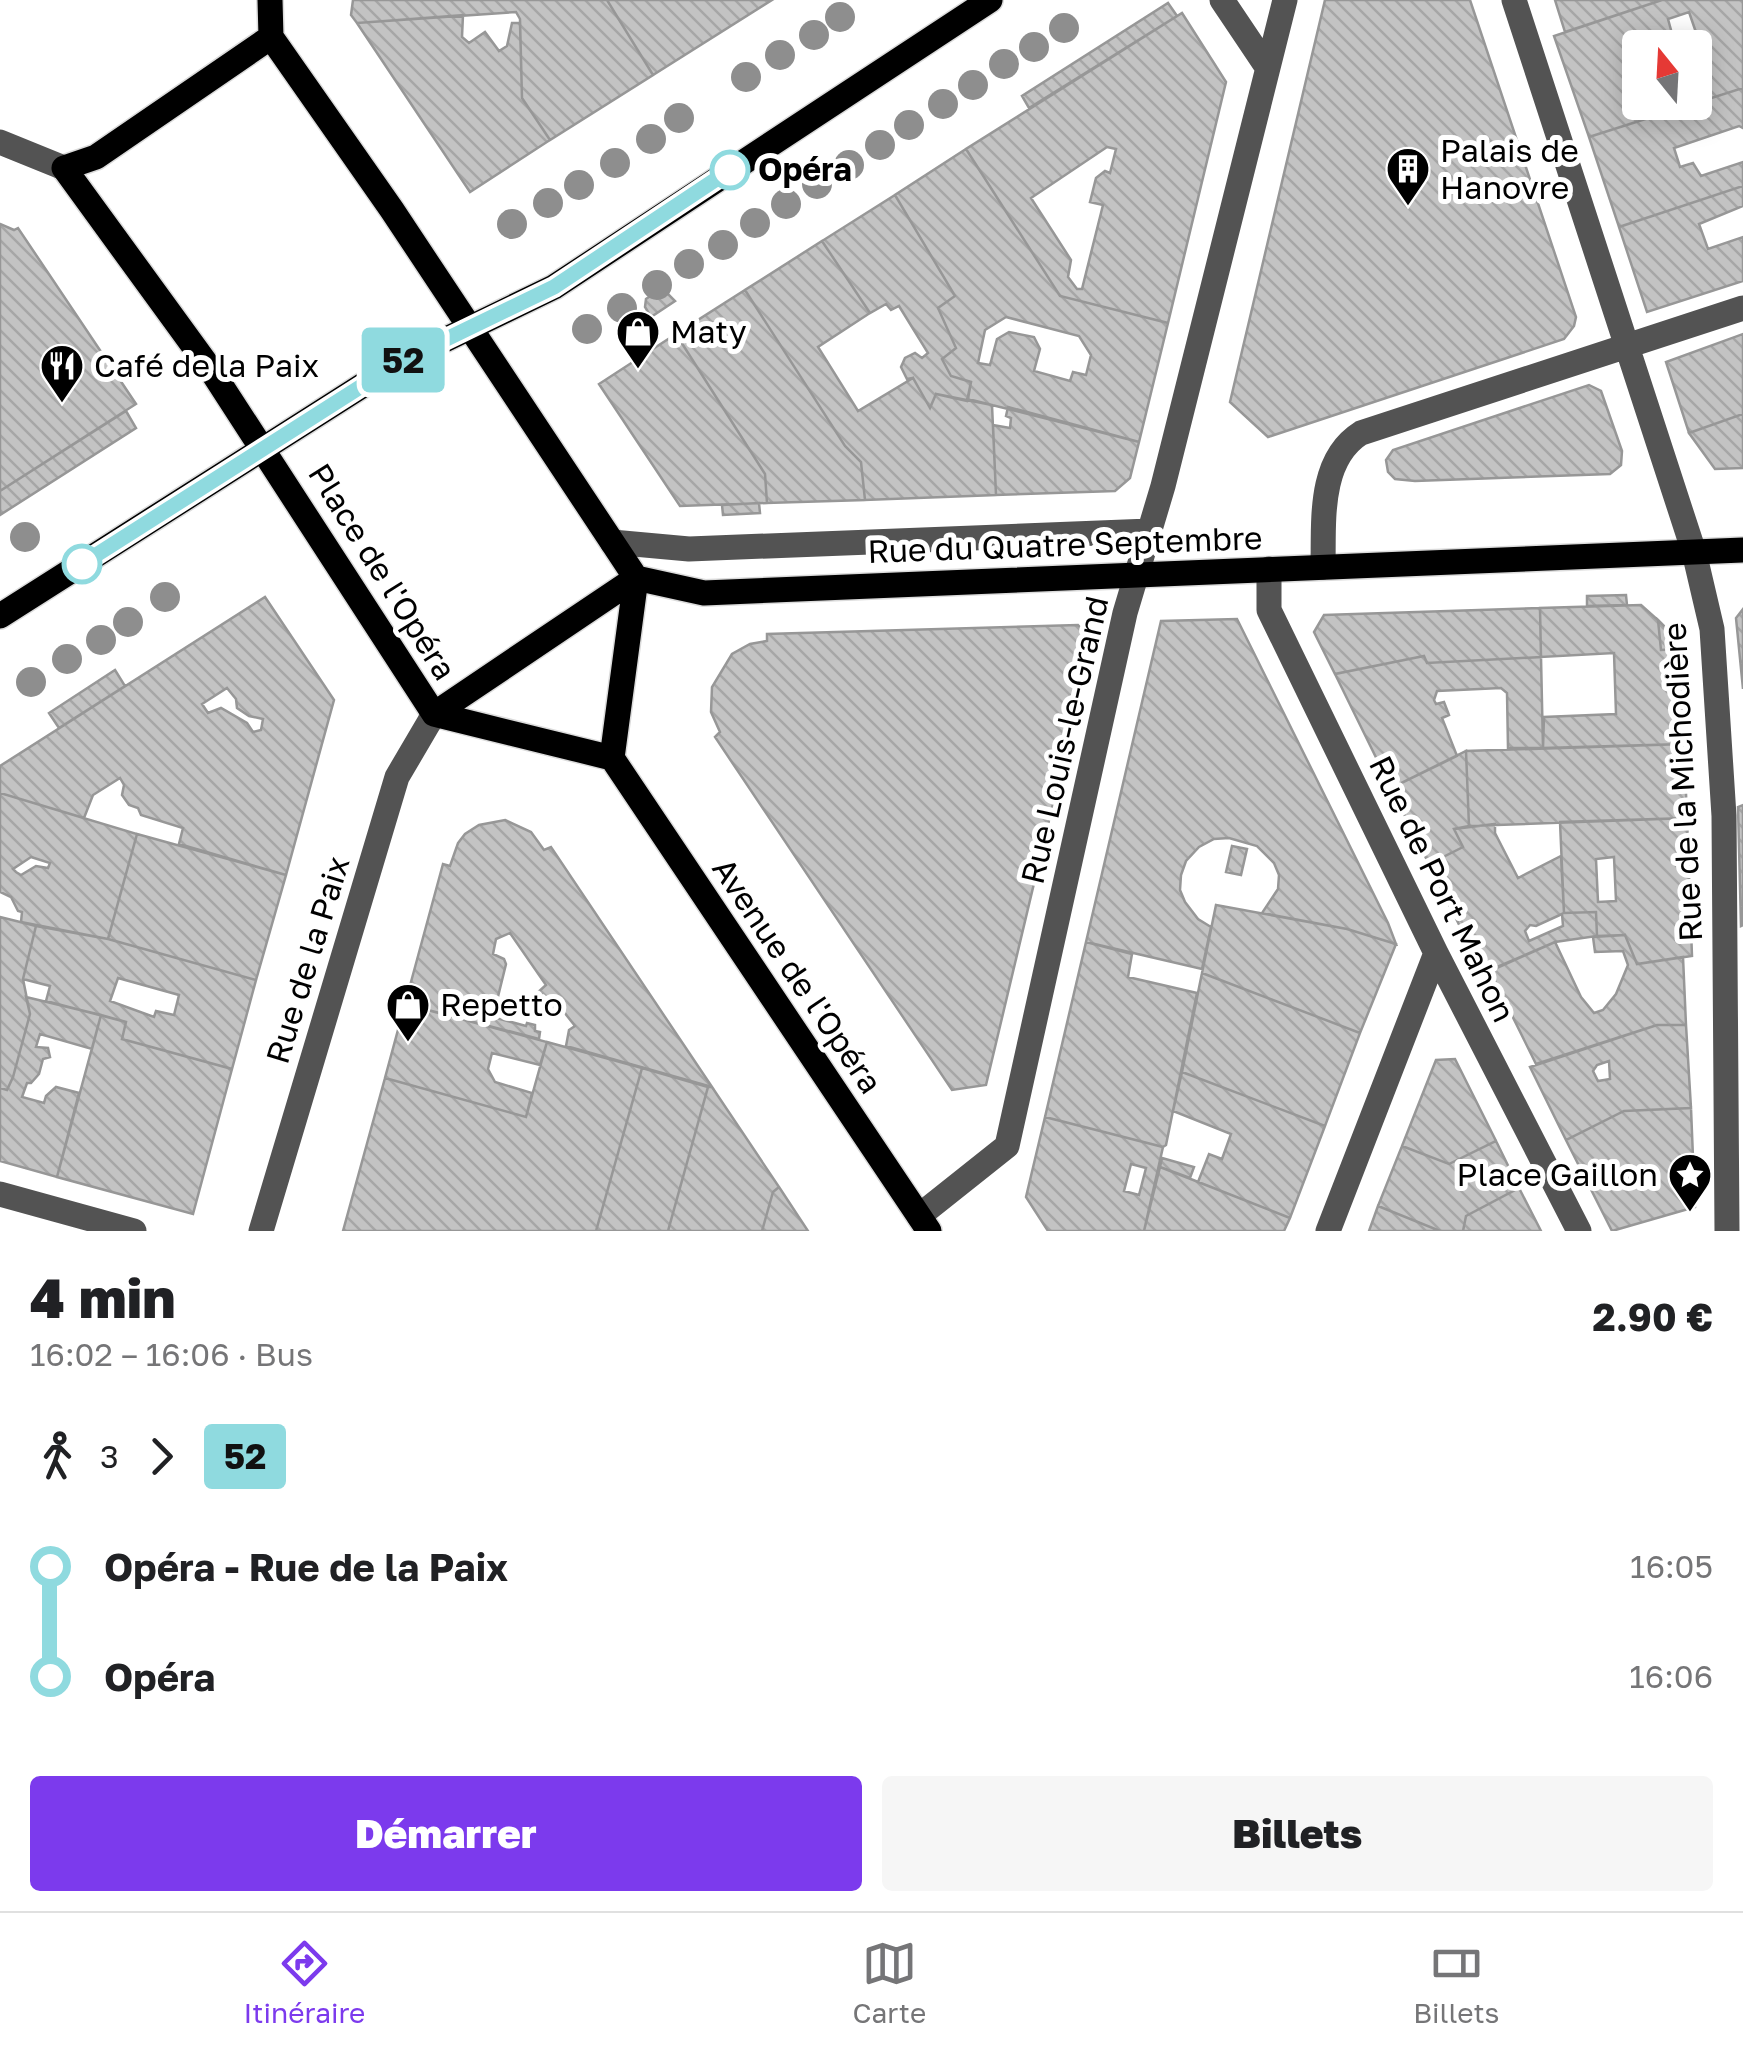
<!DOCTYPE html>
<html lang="fr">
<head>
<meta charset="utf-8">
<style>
	body { margin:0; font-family:"Golos Text",sans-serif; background:#f6f6f6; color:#202124; height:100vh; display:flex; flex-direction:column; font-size:38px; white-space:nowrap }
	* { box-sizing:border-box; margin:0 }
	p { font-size:32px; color:#757577 }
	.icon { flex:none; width:55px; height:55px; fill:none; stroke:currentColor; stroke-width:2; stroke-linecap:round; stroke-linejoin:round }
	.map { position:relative; height:1231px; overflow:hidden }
	.side { display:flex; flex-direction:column; background:#fff; flex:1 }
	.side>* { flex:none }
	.badge { padding:0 20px; border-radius:8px; font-size:35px; line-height:65px }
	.needle { width:65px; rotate:342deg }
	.fabs { position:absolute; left:1622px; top:30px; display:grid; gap:20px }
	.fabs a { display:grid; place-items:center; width:90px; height:90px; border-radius:10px; background:#fff; box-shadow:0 5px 25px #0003; font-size:50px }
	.map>.badge { position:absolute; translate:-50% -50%; box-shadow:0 0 0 5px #fff }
	.legs { display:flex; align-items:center; gap:15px; height:110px; padding:0 30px; font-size:32px }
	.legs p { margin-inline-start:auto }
	.headline { display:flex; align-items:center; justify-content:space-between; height:170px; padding:0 30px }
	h1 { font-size:55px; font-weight:800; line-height:75px }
	.action { display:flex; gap:20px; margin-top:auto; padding:20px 30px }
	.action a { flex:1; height:115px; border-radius:10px; background:#7c3aed; color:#fff; font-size:40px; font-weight:800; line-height:115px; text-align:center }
	.action a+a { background:#f6f6f6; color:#202124 }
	ul { padding:0 30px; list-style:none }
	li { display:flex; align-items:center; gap:35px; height:110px; font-size:38px }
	li i { display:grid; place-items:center; width:15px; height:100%; margin:0 12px; background:currentColor }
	li i::after { content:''; width:25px; height:25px; margin:-12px; border:8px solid; border-radius:50%; background:#fff }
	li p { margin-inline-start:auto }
	li:first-child i { background:linear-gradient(#0000 50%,currentColor 0) }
	li:last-child i { background:linear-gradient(currentColor 50%,#0000 0) }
	.dock { display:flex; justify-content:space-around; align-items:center; height:140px; border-top:2px solid #e0e0e0; background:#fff; font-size:28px; color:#757577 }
	.dock a { display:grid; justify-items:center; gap:5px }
	.dock .active { color:#7c3aed }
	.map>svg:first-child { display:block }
	.building { fill:url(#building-back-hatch); stroke:#979797; stroke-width:2.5; fill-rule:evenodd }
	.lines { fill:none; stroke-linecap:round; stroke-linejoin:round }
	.major-casing { stroke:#dbdbdb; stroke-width:28 }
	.minor { stroke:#535353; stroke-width:25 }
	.major { stroke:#000; stroke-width:25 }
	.tree { fill:#8e8e8e }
	.line-1-casing { stroke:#fff; stroke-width:22 }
	.line-1 { stroke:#8fdadf; stroke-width:15 }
	.stop-1-dot { fill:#fff; stroke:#8fdadf; stroke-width:5 }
	.labels { text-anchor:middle; stroke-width:10; stroke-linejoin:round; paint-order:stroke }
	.poi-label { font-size:32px; fill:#000; stroke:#fff; text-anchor:start }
	.stop-label { font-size:32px; font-weight:bold; fill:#000; stroke:#fff; text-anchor:start }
	.street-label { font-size:32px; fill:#000; stroke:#fff }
</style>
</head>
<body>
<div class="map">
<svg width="1743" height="1231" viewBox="0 0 1743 1231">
	<defs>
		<pattern id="building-back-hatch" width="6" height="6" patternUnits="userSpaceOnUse" patternTransform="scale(2.5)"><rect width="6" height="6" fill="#c3c3c3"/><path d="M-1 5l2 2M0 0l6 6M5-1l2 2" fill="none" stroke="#a6a6a6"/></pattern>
	</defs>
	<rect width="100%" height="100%" fill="#fff"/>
	<path class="building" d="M353 0H607L653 75 550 140 522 98 520 19 516 12 357 23 351 15Z
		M607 0H772L653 75Z
		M1325 0H1470L1576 317 1574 326 1564 339 1268 437 1230 402Z
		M1555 0H1662L1565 32Z
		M1662 0H1743V88L1589 137 1554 36ZM1689 12 1711 76 1695 82V102H1640V48L1664 42 1671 30 1668 19Z
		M1168 3 1177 16 1029 108 1022 96Z
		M1182 13 1226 82 1168 323 1060 296 966 149ZM1107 147 1116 149 1110 173 1105 171 1096 178 1090 202 1103 205 1082 289H1077L1068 277 1071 260 1031 198Z
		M463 15 462 37 469 43 485 32 499 51 507 46 512 23H520L522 98 550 140 470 192 357 23Z
		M1743 88V128L1739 126 1674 148 1680 167 1693 163 1701 176 1743 162V186L1619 227 1589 137Z
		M966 149 1060 296 1168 323 1139 442 968 399 971 382 951 376 942 359 956 348 938 308 955 296 895 195ZM1006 317 1079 336 1091 355 1086 375 1073 372 1070 381 1034 371 1040 349 1034 337 1009 332 997 339 990 365 978 363 985 330Z
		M1743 186V206L1699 224 1708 249 1743 237V281L1647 312 1619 227Z
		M895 195 955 296 938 308 956 348 942 359 951 376 971 382 967 401 936 394 930 408 913 378 907 379 901 367 905 358 915 353 922 358 928 353 899 306 891 310 886 304 870 313 822 241Z
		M0 224 14 230 18 228 136 404 0 491Z
		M822 241 870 313 818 347 858 411 913 378 930 408 936 394 992 405 996 495 865 500 861 462 845 446 745 290Z
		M662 288 675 301 651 317 645 307 646 299Z
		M745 290 845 446 861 462 865 500 767 503 765 474 676 334Z
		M676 334 765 474 767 503 680 506 599 384Z
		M1743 334V414L1689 433 1666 362Z
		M1589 385 1601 391 1622 451 1621 465 1610 474 1415 481 1395 479 1388 472 1386 460 1393 450Z
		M1008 407 1139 442 1130 478 1115 491 996 495 993 425 1010 428 1011 418 1006 416Z
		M126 411 136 428 0 515V491Z
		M1743 414V468L1715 469 1689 433Z
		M759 503 760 513 723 515 722 505Z
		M1626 595 1627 605 1587 606V596Z
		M265 597 334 700 286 875 179 844 183 828 141 815 138 808 129 805 122 795 124 785 120 778 93 795 84 818 0 793V766ZM227 688 236 699 237 708 249 716 263 719 261 730 253 732 247 723 221 708 208 713 202 704Z
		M1641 605 1658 620 1661 650 1681 649 1684 744 1543 748 1544 717 1616 714 1614 653 1541 657 1540 608Z
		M1540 608 1541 657 1427 663 1424 656 1335 674 1314 632 1324 615Z
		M1743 609V689L1736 618Z
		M1237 619 1388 923 1396 944 1347 929 1262 913 1278 889 1279 875 1274 863 1257 846 1229 838 1214 839 1199 847 1186 861 1181 875 1180 890 1185 902 1198 919 1211 927 1202 969 1086 942 1161 621Z
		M1658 620 1680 642 1681 649 1661 650Z
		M1078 625 1091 639V644L986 1085 952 1090 715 737 720 732 711 712 712 687 732 654 750 644 767 641V634Z
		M1424 656 1427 663 1541 657 1543 748H1508L1507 693 1501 688 1437 691 1434 700 1436 704 1444 702 1449 715 1442 718 1457 756 1391 788 1335 674Z
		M115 670 125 686 59 728 49 713Z
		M1684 744 1687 818 1469 826 1466 751Z
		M1466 751 1469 826 1454 829 1463 847 1429 864 1391 788Z
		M0 793 137 834 108 939 21 922 22 912 18 911 11 897 0 892ZM31 857 50 863 48 868 36 866 21 875 16 872 13 869Z
		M1743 805V925L1741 926 1738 807Z
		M1687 818 1692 956 1637 964 1625 935 1597 936 1596 912 1564 913 1560 822ZM1614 857 1616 901 1598 902 1596 859Z
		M505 820 531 832 544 850 551 847 712 1087 566 1046 569 1030 575 1026 564 1012 555 1018 547 1013 536 994 546 985 510 933 496 939 493 954 504 959 506 964 493 1017 526 1026 527 1023 535 1025V1031L540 1032 539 1039 405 1004 443 864 450 866 458 843 465 834 479 825Z
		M1495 824V833L1518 878 1561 856 1564 913 1596 912 1597 936 1555 942 1483 973 1429 864 1463 847 1454 829ZM1562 914 1563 926 1529 941 1525 931 1530 925 1536 926Z
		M137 834 286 875 256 980 108 939Z
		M1232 846 1247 849 1241 875 1226 872Z
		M1216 905 1347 929 1396 944 1360 1033 1202 973Z
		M0 917 36 926 23 979 30 1014 13 1077 7 1090 0 1088Z
		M36 926 108 939 256 980 232 1069 122 1039 126 1022 46 1001 50 986 23 979ZM118 978 179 995 174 1015 156 1011 154 1017 110 1001Z
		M1625 935 1637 964 1683 957 1686 1025H1657L1536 1064 1490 971 1555 942 1581 997 1594 1013 1603 1010 1616 994 1628 965 1623 951 1595 952 1593 937Z
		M1086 942 1132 954 1128 977 1197 993 1166 1145 1163 1147 1045 1117Z
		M1202 973 1360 1033 1325 1126 1182 1072Z
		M26 997 101 1015 92 1049 40 1034 36 1047 48 1048 50 1057 43 1059 39 1074 31 1083H27L22 1097 44 1103 46 1096 56 1087 79 1093 57 1177 0 1161V1088L7 1090 13 1077 30 1014Z
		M405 1004 547 1042 540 1065 492 1053 488 1069 495 1082 532 1093 526 1117 385 1078Z
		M101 1015 126 1022 122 1039 232 1069 193 1214 57 1177Z
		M1657 1025H1686L1691 1108 1624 1111 1566 1140 1530 1067ZM1609 1061 1610 1079 1598 1081 1593 1071 1597 1065Z
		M547 1042 642 1068 596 1231H343L385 1078 526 1117Z
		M1455 1059 1496 1141 1449 1164 1402 1146 1436 1060Z
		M642 1068 708 1087 668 1231H596Z
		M1182 1072 1325 1126 1290 1218 1198 1182 1209 1154 1222 1159 1231 1134 1173 1111Z
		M708 1087H712L779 1187 773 1192 762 1231H668Z
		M1691 1108 1695 1207 1612 1231 1566 1140 1624 1111Z
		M1045 1117 1163 1147 1144 1231H1048L1026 1197ZM1131 1164 1146 1168 1139 1195 1124 1191Z
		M1496 1141 1519 1188 1466 1216 1463 1231H1440L1378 1206 1402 1146 1449 1164Z
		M1162 1158 1194 1167 1190 1178 1160 1167Z
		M1160 1167 1290 1218 1284 1231H1144Z
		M779 1187 808 1231H762L773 1192Z
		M1519 1188 1541 1231H1463L1466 1216Z
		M1378 1206 1440 1231H1369Z"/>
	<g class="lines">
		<defs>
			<path id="major" d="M270 0 271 37
				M271 37 96 157 64 168 211 370 434 714 612 758
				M271 37 392 210 636 578 612 758
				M0 616 401 361 554 287 990 0
				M434 714 636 578 704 593 1743 550
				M612 758 929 1231"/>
		</defs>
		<use href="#major" class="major-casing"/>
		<path class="minor" d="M1222 0 1267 67
			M1514 0 1694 552 1712 629 1724 816 1727 1231
			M0 142 64 168
			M612 542 689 549 1150 531
			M1323 567C1324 522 1318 460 1361 433L1743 308
			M1269 569V610L1436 953 1579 1231
			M0 1194 134 1231
			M919 1216 1007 1146 1125 613 1163 486 1285 0
			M261 1231 397 777 434 714
			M1328 1231 1436 953"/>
		<use href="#major" class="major"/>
	</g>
	<g class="tree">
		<circle cx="840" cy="17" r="15"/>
		<circle cx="1064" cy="28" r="15"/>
		<circle cx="814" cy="35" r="15"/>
		<circle cx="1034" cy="47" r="15"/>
		<circle cx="780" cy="55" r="15"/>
		<circle cx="1004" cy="64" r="15"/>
		<circle cx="746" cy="77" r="15"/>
		<circle cx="973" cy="85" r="15"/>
		<circle cx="943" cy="104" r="15"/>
		<circle cx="679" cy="118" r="15"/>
		<circle cx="909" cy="125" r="15"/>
		<circle cx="651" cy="139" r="15"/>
		<circle cx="880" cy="145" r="15"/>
		<circle cx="615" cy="163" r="15"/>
		<circle cx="849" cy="165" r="15"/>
		<circle cx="817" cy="184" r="15"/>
		<circle cx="579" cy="185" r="15"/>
		<circle cx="548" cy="203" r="15"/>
		<circle cx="786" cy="204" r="15"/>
		<circle cx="755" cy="223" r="15"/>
		<circle cx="512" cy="224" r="15"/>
		<circle cx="723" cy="245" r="15"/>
		<circle cx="689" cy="264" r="15"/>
		<circle cx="657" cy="285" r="15"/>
		<circle cx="622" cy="308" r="15"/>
		<circle cx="587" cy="329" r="15"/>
		<circle cx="25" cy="537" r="15"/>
		<circle cx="165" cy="597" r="15"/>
		<circle cx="128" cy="622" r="15"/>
		<circle cx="101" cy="640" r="15"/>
		<circle cx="67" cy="659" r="15"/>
		<circle cx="31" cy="682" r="15"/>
	</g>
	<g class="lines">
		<defs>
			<path id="line-1" d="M82 564 401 361 554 287 730 170"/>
		</defs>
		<use href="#line-1" class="line-1-casing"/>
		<use href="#line-1" class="line-1"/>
	</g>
	<defs>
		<symbol id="building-pin" viewBox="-11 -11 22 30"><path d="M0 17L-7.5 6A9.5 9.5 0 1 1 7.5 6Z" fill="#000" stroke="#fff"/><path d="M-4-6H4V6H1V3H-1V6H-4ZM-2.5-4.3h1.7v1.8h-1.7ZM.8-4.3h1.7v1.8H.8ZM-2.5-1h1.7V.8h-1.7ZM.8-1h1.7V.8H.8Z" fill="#fff"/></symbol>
		<symbol id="shop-pin" viewBox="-11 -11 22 30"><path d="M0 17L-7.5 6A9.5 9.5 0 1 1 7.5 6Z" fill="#000" stroke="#fff"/><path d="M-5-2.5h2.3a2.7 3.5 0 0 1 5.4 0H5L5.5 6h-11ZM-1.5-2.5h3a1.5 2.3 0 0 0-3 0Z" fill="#fff"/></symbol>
		<symbol id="restaurant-pin" viewBox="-11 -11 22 30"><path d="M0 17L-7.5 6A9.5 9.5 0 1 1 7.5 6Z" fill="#000" stroke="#fff"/><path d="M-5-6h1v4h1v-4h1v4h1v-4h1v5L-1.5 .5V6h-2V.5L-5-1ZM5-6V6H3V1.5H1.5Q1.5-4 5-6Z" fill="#fff"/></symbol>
		<symbol id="sight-pin" viewBox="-11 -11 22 30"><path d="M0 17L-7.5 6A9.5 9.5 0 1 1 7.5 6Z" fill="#000" stroke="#fff"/><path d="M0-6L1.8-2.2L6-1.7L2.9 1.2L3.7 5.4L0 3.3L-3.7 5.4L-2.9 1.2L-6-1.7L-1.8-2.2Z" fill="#fff"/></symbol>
	</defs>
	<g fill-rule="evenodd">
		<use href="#building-pin" x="1383" y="144" width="50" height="68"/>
		<use href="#shop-pin" x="613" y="307" width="50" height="68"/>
		<use href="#restaurant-pin" x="37" y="341" width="50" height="68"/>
		<use href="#shop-pin" x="383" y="980" width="50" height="68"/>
		<use href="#sight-pin" x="1665" y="1150" width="50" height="68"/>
	</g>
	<g class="stop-1-dot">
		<circle cx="730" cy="170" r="18"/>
		<circle cx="82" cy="564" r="18"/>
	</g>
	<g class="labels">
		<g class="poi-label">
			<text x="1440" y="162">Palais de<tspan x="1440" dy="37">Hanovre</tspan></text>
			<text x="670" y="343">Maty</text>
			<text x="94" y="377">Café de la Paix</text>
			<text x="440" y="1016">Repetto</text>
			<text x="1658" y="1186" text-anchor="end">Place Gaillon</text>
		</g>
		<g class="stop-label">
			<text x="758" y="181">Opéra</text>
		</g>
		<g class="street-label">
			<text transform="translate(1065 545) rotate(-2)" y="11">Rue du Quatre Septembre</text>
			<text transform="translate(382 572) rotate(58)" y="11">Place de l'Opéra</text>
			<text transform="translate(1065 740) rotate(-77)" y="11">Rue Louis-le-Grand</text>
			<text transform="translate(1683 782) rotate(-93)" y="11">Rue de la Michodière</text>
			<text transform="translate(1442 889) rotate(64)" y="11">Rue de Port Mahon</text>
			<text transform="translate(308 960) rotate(-73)" y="11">Rue de la Paix</text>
			<text transform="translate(797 976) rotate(56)" y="11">Avenue de l'Opéra</text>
		</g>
	</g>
</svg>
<div class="fabs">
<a><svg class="needle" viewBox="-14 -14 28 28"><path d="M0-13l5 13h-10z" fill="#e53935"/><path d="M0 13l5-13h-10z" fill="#757577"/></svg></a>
</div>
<b class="badge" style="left:403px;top:360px;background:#8fdadf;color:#111">52</b>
</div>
<section class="side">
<div class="headline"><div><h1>4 min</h1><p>16:02 – 16:06 · Bus</p></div><b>2.90 €</b></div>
<div class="legs"><svg class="icon" aria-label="walk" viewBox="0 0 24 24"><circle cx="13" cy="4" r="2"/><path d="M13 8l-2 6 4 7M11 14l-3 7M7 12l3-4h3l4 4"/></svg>3<svg class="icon" aria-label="forward" viewBox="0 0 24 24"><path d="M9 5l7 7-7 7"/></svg><b class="badge" style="background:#8fdadf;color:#111">52</b></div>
<ul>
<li><i style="color:#8fdadf"></i><b>Opéra - Rue de la Paix</b><p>16:05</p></li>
<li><i style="color:#8fdadf"></i><b>Opéra</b><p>16:06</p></li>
</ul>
<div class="action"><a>Démarrer</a><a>Billets</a></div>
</section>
<nav class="dock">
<a class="active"><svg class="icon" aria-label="directions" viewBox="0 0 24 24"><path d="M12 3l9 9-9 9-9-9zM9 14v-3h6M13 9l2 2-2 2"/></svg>Itinéraire</a>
<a><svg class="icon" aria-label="map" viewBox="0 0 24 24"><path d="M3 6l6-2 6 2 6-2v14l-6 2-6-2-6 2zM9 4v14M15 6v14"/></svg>Carte</a>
<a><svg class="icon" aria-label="tickets" viewBox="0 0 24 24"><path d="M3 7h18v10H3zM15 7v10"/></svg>Billets</a>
</nav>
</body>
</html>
